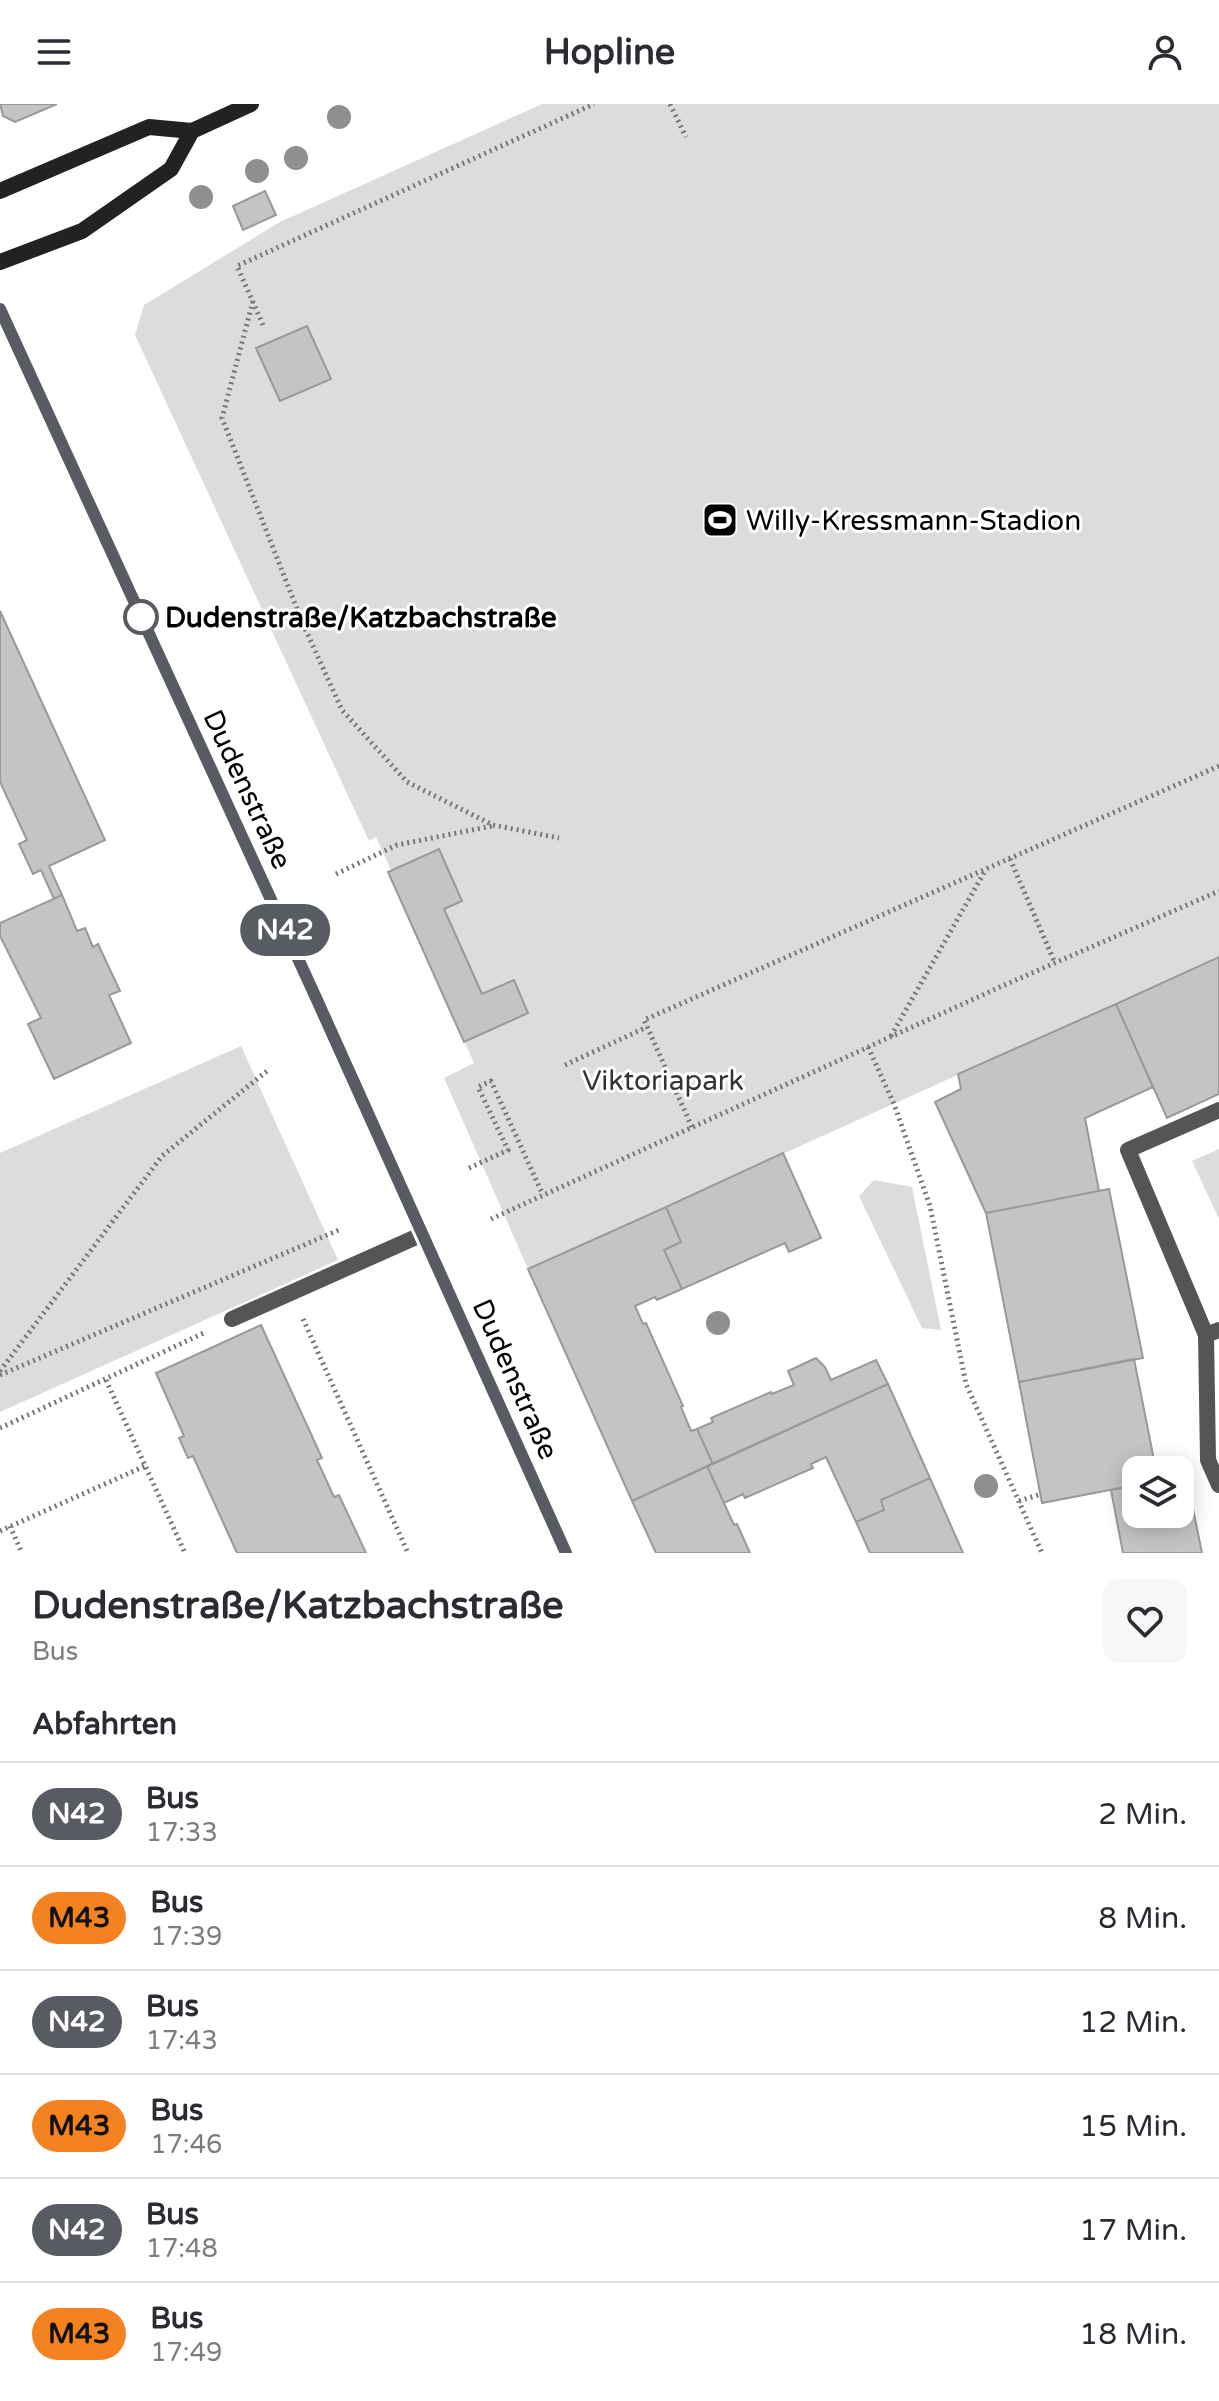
<!DOCTYPE html>
<html lang="de">
<head>
<meta charset="utf-8">
<style>
	body { margin:0; font-family:"Varela Round",sans-serif; background:#f7f7f7; color:#2b2b33; height:100vh; display:flex; flex-direction:column; font-size:30px; white-space:nowrap }
	* { box-sizing:border-box; margin:0 }
	p { font-size:26px; color:#7c7c81 }
	.icon { flex:none; width:44px; height:44px; fill:none; stroke:currentColor; stroke-width:2; stroke-linecap:round; stroke-linejoin:round }
	.map { position:relative; height:1449px; overflow:hidden }
	.sheet { display:flex; flex-direction:column; background:#fff; flex:1 }
	.sheet>* { flex:none }
	.badge { padding:0 16px; border-radius:26px; font-size:28px; line-height:52px }
	.tools { position:absolute; left:1122px; top:1352px; display:grid; gap:16px }
	.tools a { display:grid; place-items:center; width:72px; height:72px; border-radius:16px; background:#fff; box-shadow:0 4px 20px #0003; font-size:40px }
	.map>.badge { position:absolute; translate:-50% -50%; box-shadow:0 0 0 4px #fff }
	h2 { padding:0 32px; font-size:30px; line-height:72px }
	.round { display:grid; place-items:center; flex:none; width:84px; height:84px; border-radius:16px; background:#f7f7f7 }
	.overview { display:flex; align-items:center; justify-content:space-between; height:136px; padding:0 32px }
	h1 { font-size:38px; font-weight:700; line-height:60px }
	ul { padding:0; list-style:none }
	li { display:flex; align-items:center; gap:24px; height:104px; padding:0 32px; border-top:2px solid #e1e1e2 }
	li div { flex:1 }
	li b { display:block; font-size:30px }
	li em { font-style:normal }
	li .badge { min-width:88px; font-weight:700; text-align:center }
	header { display:flex; justify-content:space-between; align-items:center; height:104px; padding:0 32px; background:#fff; font-size:36px; font-weight:700 }
	.map>svg:first-child { display:block }
	.green { fill:#dcdcdc }
	.building { fill:#c4c4c4; stroke:#999; stroke-width:2 }
	.lines { fill:none; stroke-linecap:round; stroke-linejoin:round }
	.path { stroke:#777; stroke-width:5; stroke-dasharray:2 4; stroke-linecap:butt }
	.lane { stroke:#555; stroke-width:16 }
	.secondary { stroke:#222; stroke-width:16 }
	.tree { fill:#8f8f8f }
	.line-casing { stroke:#fff; stroke-width:18 }
	.line { stroke:#595b62; stroke-width:12 }
	.stop-dot { fill:#fff; stroke:#595b62; stroke-width:4 }
	.labels { text-anchor:middle; stroke-width:6; stroke-linejoin:round; paint-order:stroke }
	.poi-label { font-size:28px; fill:#000; stroke:#fff; text-anchor:start }
	.stop-label { font-size:28px; font-weight:bold; fill:#000; stroke:#fff; text-anchor:start }
	.street-label { font-size:28px; fill:#000; stroke:#fff }
	.park-label { font-size:28px; fill:#333; stroke:#fff }
</style>
</head>
<body>
<header><svg class="icon" aria-label="menu" viewBox="0 0 24 24"><path d="M4 6h16M4 12h16M4 18h16"/></svg>Hopline<svg class="icon" aria-label="person" viewBox="0 0 24 24"><circle cx="12" cy="8" r="4"/><path d="M4 21q1-7 8-7t8 7"/></svg></header>
<div class="map">
<svg width="1219" height="1449" viewBox="0 0 1219 1449">
	<rect width="100%" height="100%" fill="#fff"/>
	<path class="green" d="M542 0H1219V853L528 1165 444 974 474 959 388 768 391 766 376 733 369 737 135 231 144 201 280 118Z
		M241 942 338 1156 0 1308V1049Z
		M1219 1045V1115L1192 1057Z
		M874 1076 912 1083 941 1226 922 1224 859 1092Z"/>
	<path class="building" d="M0 0H57L15 18 3 12Z
		M265 87 276 111 243 126 233 102Z
		M307 222 331 275 280 297 256 244Z
		M0 507 105 736 49 762 62 791 54 795 41 766 33 770 19 740 27 736 0 678Z
		M439 745 462 797 444 805 482 890 514 876 528 909 464 938 388 768Z
		M62 791 77 827 85 824 93 843 98 840 120 887 109 891 131 939 54 975 28 920 41 914 0 832V819Z
		M1219 853V990L1167 1014 1116 900Z
		M1116 900 1153 983 1085 1014 1099 1087 986 1109 935 998 961 985 958 970Z
		M783 1049 821 1134 789 1148 785 1139 682 1185 664 1146 681 1138 666 1103Z
		M1109 1085 1143 1254 1019 1278 986 1109Z
		M666 1103 681 1138 664 1146 682 1185 657 1196 655 1193 635 1202 643 1220 646 1219 683 1302 681 1303 691 1327 697 1325 713 1360 632 1397 528 1165Z
		M261 1221 322 1354 317 1356 334 1393 339 1391 366 1449H237L193 1352 188 1354 179 1334 184 1332 156 1269Z
		M816 1254 825 1263 831 1276 876 1256 888 1280 713 1360 697 1325 713 1318 711 1314 771 1288 772 1290 794 1281 788 1267Z
		M1134 1255 1156 1366H1136V1381L1042 1399 1019 1278Z
		M888 1280 930 1374 881 1396 884 1406 856 1418 826 1353 811 1360 813 1364 745 1394 743 1390 724 1399 707 1362Z
		M707 1362 734 1421 737 1420 750 1449H656L632 1397Z
		M1186 1370 1202 1449H1123L1111 1386 1136 1381V1410H1180V1372Z
		M930 1374 963 1449H870L856 1418 884 1406 881 1396Z"/>
	<g class="lines">
		<path class="path" d="M670 0 686 33
			M253 197 222 314 303 520 342 606 407 678 493 721 559 734
			M263 221 237 162 594 0
			M1010 755 1055 859
			M336 770 397 741 492 722
			M891 932 985 767
			M868 943 894 1000 930 1102 966 1280 1042 1449
			M565 961 647 923
			M692 1023 644 916 1219 662
			M469 1064 508 1046 478 983 491 977 543 1091
			M491 1115 1000 883 1219 787
			M303 1215 408 1449
			M0 1267 162 1052 267 967
			M0 1271 339 1126
			M106 1276 185 1449
			M0 1324 206 1228
			M1164 1366 1180 1362
			M1019 1397 1041 1390
			M10 1422 22 1449
			M0 1427 145 1362"/>
		<path class="lane" d="M1219 1006 1128 1046 1206 1231 1219 1226
			M232 1215 423 1130
			M1206 1231 1208 1356 1219 1381"/>
		<path class="secondary" d="M0 87 149 23 192 27 251 0
			M0 158 82 127 171 65 192 27
			M0 205 317 896 566 1449"/>
	</g>
	<g class="tree">
		<circle cx="339" cy="13" r="12"/>
		<circle cx="296" cy="54" r="12"/>
		<circle cx="257" cy="67" r="12"/>
		<circle cx="201" cy="93" r="12"/>
		<circle cx="718" cy="1219" r="12"/>
		<circle cx="986" cy="1382" r="12"/>
	</g>
	<g class="lines">
		<defs>
			<path id="line" d="M0 205 317 896 566 1449"/>
		</defs>
		<use href="#line" class="line-casing"/>
		<use href="#line" class="line"/>
	</g>
	<defs>
		<symbol id="stadium-square" viewBox="-11 -11 22 22"><rect x="-9" y="-9" width="18" height="18" rx="4" fill="#000" stroke="#fff"/><path d="M0-5a6.5 5 0 1 0 0 10a6.5 5 0 1 0 0-10ZM-3.5-1.8h7v3.6h-7Z" fill="#fff"/></symbol>
	</defs>
	<g fill-rule="evenodd">
		<use href="#stadium-square" x="700" y="396" width="40" height="40"/>
	</g>
	<circle class="stop-dot" cx="141" cy="513" r="16"/>
	<g class="labels">
		<g class="poi-label">
			<text x="746" y="426">Willy-Kressmann-Stadion</text>
		</g>
		<g class="stop-label">
			<text x="165" y="523">Dudenstraße/Katzbachstraße</text>
		</g>
		<g class="street-label">
			<text transform="translate(248 685) rotate(65)" y="10">Dudenstraße</text>
			<text transform="translate(516 1275) rotate(66)" y="10">Dudenstraße</text>
		</g>
		<g class="park-label">
			<text x="663" y="986">Viktoriapark</text>
		</g>
	</g>
</svg>
<div class="tools">
<a><svg class="icon" aria-label="layers" viewBox="0 0 24 24"><path d="M12 4l9 5-9 5-9-5zM3 14l9 5 9-5"/></svg></a>
</div>
<b class="badge" style="left:285px;top:826px;background:#595b62;color:#fff">N42</b>
</div>
<section class="sheet">
<div class="overview"><div><h1>Dudenstraße/Katzbachstraße</h1><p>Bus</p></div><a class="round"><svg class="icon" aria-label="heart" viewBox="0 0 24 24"><path d="M12 20l-8-8c-3-5 5-10 8-4 3-6 11-1 8 4z"/></svg></a></div>
<h2>Abfahrten</h2>
<ul>
<li><span class="badge" style="background:#595b62;color:#fff">N42</span><div><b>Bus</b><p>17:33</p></div><em>2 Min.</em></li>
<li><span class="badge" style="background:#f58220;color:#111">M43</span><div><b>Bus</b><p>17:39</p></div><em>8 Min.</em></li>
<li><span class="badge" style="background:#595b62;color:#fff">N42</span><div><b>Bus</b><p>17:43</p></div><em>12 Min.</em></li>
<li><span class="badge" style="background:#f58220;color:#111">M43</span><div><b>Bus</b><p>17:46</p></div><em>15 Min.</em></li>
<li><span class="badge" style="background:#595b62;color:#fff">N42</span><div><b>Bus</b><p>17:48</p></div><em>17 Min.</em></li>
<li><span class="badge" style="background:#f58220;color:#111">M43</span><div><b>Bus</b><p>17:49</p></div><em>18 Min.</em></li>
</ul>
</section>
</body>
</html>
